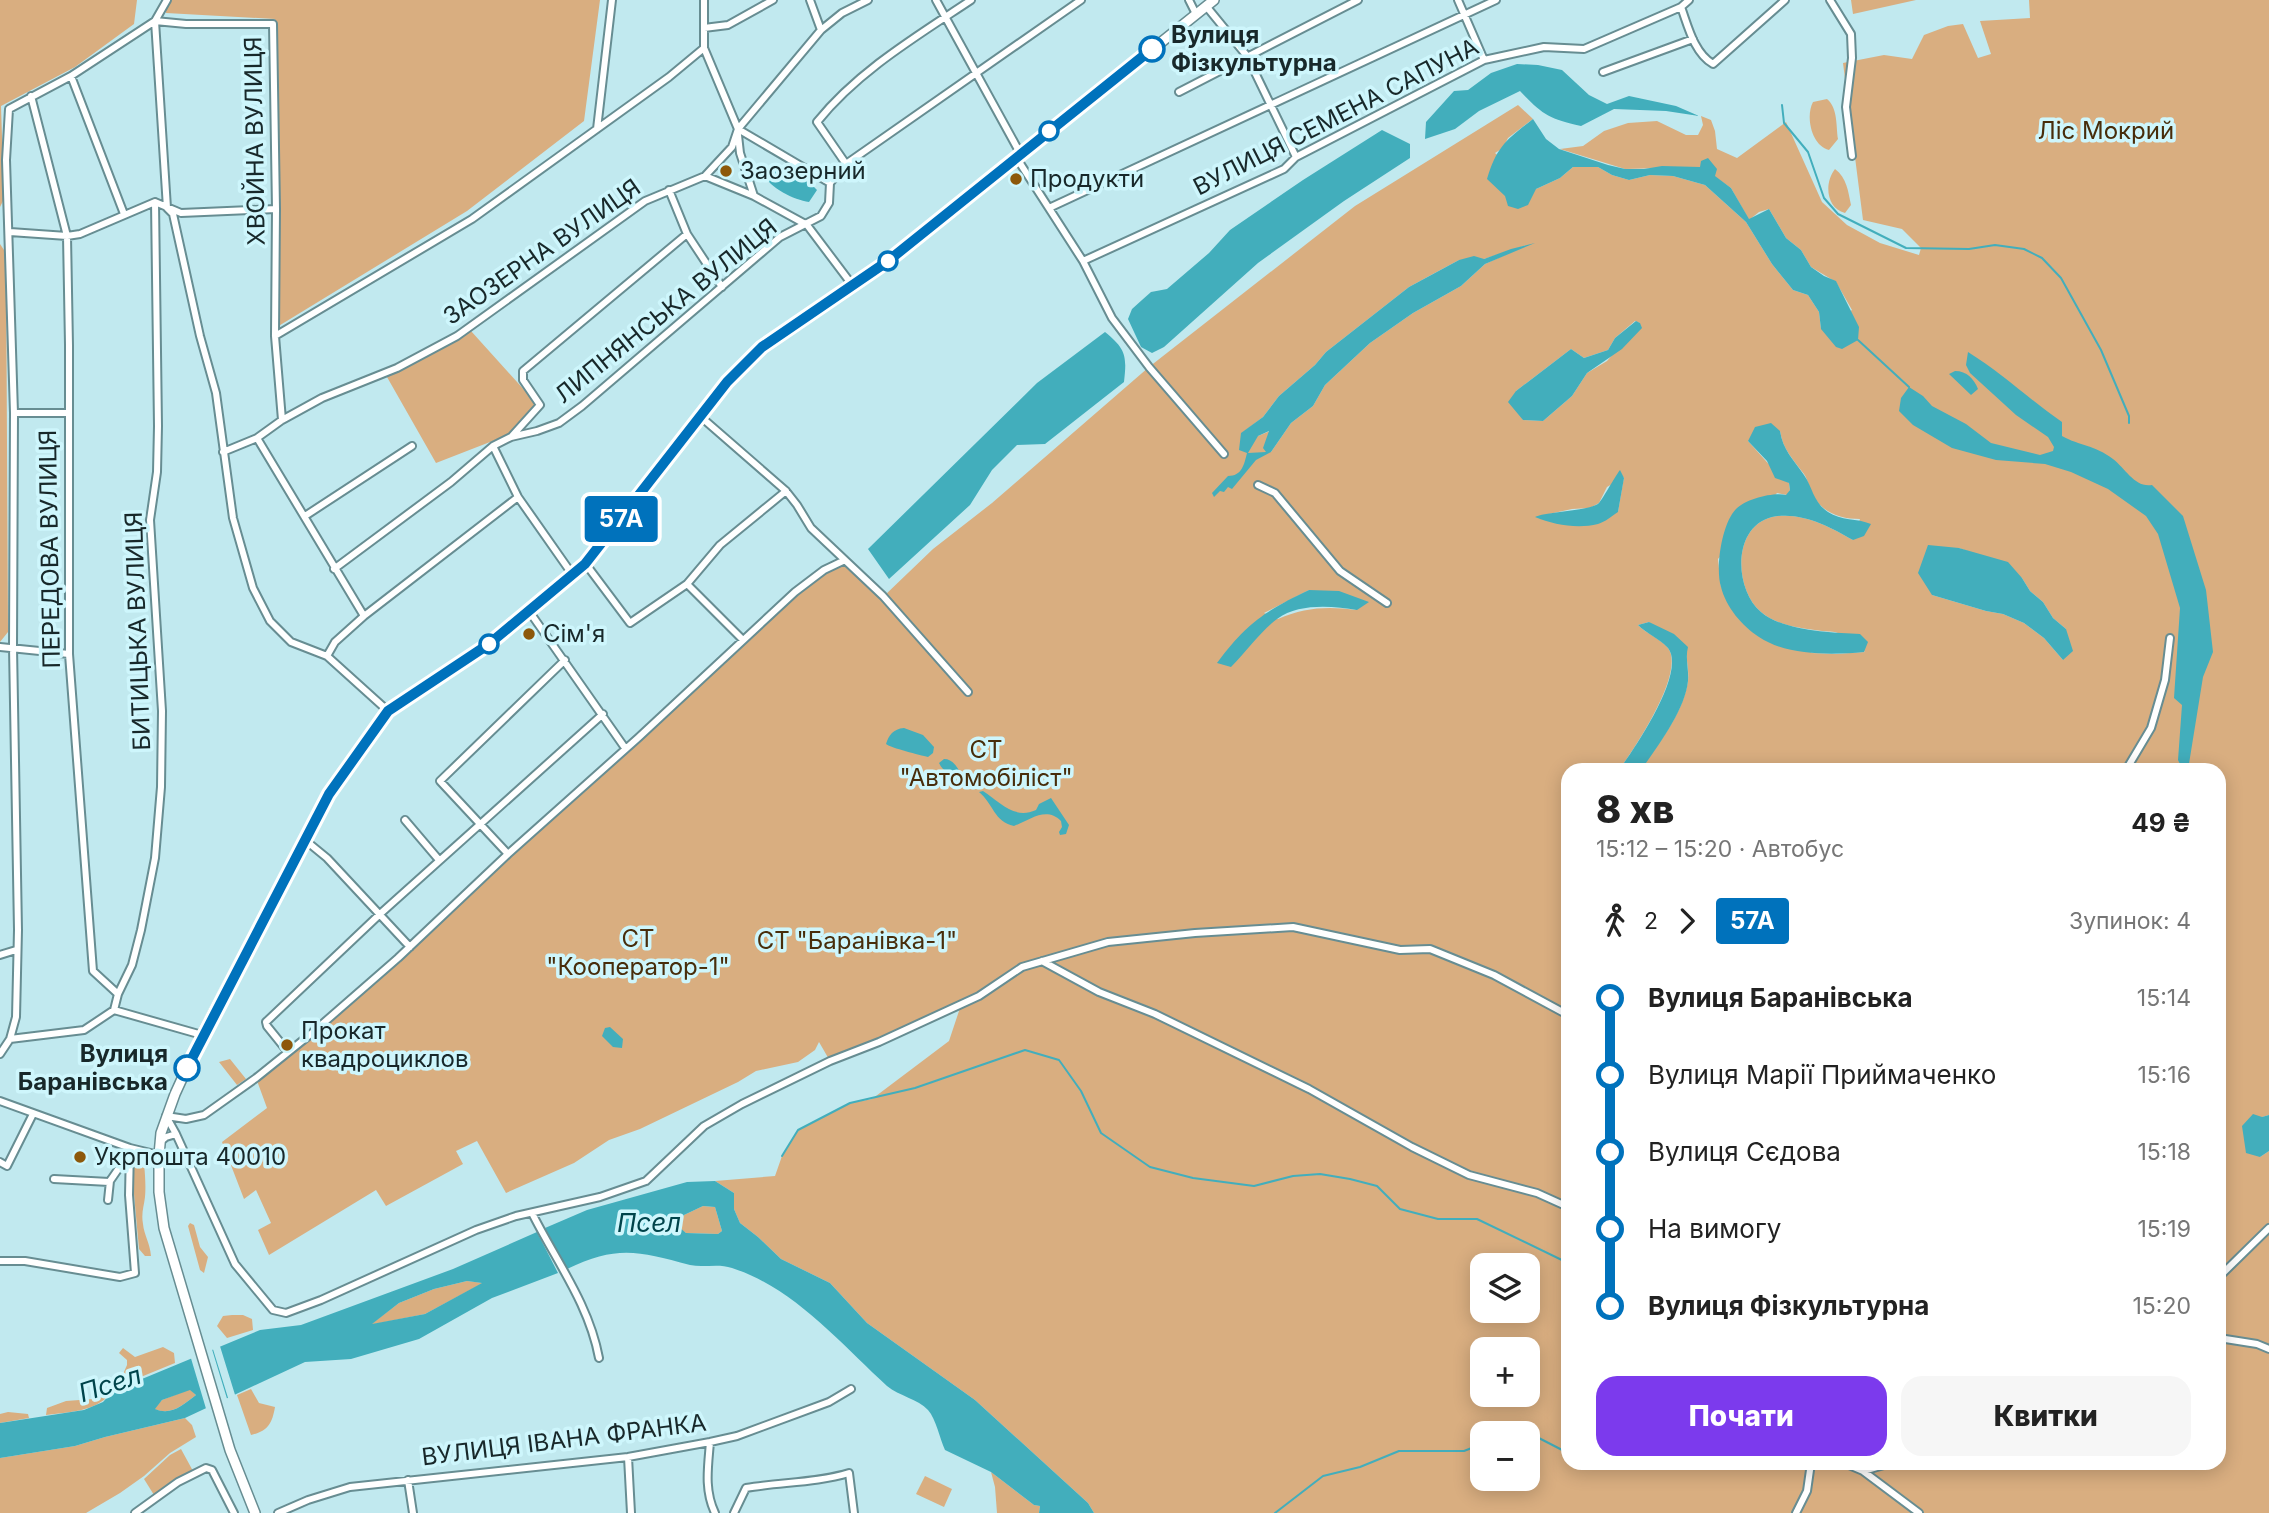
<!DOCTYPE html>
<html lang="uk">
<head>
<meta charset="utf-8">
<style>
	body { margin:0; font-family:Inter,sans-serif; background:#f6f6f6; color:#222; height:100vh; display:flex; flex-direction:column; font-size:26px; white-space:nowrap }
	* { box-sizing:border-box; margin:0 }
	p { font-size:23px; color:#767676 }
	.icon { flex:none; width:38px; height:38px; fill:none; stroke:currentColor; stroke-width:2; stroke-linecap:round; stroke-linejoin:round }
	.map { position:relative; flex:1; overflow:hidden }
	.sheet { position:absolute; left:1561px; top:763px; width:665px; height:707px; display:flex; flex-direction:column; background:#fff; border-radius:21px; box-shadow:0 4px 18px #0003 }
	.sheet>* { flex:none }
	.badge { padding:0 14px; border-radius:5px; font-size:24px; line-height:46px }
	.fabs { position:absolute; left:1470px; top:1253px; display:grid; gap:14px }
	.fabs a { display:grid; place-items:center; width:70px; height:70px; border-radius:14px; background:#fff; box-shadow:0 4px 18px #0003; font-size:35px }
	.map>.badge { position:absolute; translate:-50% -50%; box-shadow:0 0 0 4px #fff }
	.legs { display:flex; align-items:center; gap:10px; height:77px; padding:0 35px; font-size:23px }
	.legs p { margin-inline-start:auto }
	.headline { display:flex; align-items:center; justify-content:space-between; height:119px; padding:0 35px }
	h1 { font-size:38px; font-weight:800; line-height:52px }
	.cta { display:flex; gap:14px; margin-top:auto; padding:14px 35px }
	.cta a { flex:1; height:80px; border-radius:21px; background:#7c3aed; color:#fff; font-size:28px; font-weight:800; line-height:80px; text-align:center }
	.cta a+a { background:#f6f6f6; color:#222 }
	ul { padding:0 35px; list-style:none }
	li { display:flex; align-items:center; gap:24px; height:77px; font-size:26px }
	li i { display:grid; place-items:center; width:10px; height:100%; margin:0 9px; background:currentColor }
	li i::after { content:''; width:18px; height:18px; margin:-9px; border:5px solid; border-radius:50%; background:#fff }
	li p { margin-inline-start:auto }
	li:first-child i { background:linear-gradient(#0000 50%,currentColor 0) }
	li:last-child i { background:linear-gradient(currentColor 50%,#0000 0) }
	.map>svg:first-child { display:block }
	.green { fill:#d9ae80; fill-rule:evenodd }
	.water { fill:#42aebc; fill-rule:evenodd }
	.pier { fill:#c1e9ef }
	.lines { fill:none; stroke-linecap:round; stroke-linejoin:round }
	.stream { stroke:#42aebc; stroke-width:2 }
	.minor-casing { stroke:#678d92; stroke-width:10 }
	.secondary-casing { stroke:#678d92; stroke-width:12 }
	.minor { stroke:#fff; stroke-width:6 }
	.secondary { stroke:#fff; stroke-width:9 }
	.line-1-casing { stroke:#fff; stroke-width:16 }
	.line-1 { stroke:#0072bc; stroke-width:10 }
	.stop-1-dot { fill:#fff; stroke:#0072bc; stroke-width:3.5 }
	.poi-dot { fill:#8d580a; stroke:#cef6fc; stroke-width:2.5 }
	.labels { text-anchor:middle; stroke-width:7; stroke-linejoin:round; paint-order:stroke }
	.stop-label { font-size:24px; font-weight:bold; fill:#18282a; stroke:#cef6fc; text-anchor:start }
	.street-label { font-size:24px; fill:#18282a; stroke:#cef6fc }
	.park-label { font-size:24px; fill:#482d0b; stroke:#cef6fc }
	.poi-label { font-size:24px; fill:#18282a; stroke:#cef6fc; text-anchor:start }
	.water-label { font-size:26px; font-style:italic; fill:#00444b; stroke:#cef6fc }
</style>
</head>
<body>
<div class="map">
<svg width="2269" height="1513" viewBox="0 0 2269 1513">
	<rect width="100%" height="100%" fill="#c1e9ef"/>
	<path class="green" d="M0 0H137L134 24 75 67 1 106 4 199 0 207Z
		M165 0H600L584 121 467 211 277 327 279 213 275 19 166 13Z
		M1851 0H1916L1853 14Z
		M2029 0H2269V1115L2262 1117 2260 1157 2269 1151V1513H1094L1088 1503 975 1400 867 1323 830 1283 781 1259 758 1237 740 1223 734 1209V1193L715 1181 775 1176 782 1156 798 1130 850 1103 872 1099 949 1041 961 1005 830 1061 819 1042 815 1050 798 1062 756 1071 738 1082 640 1129 609 1140 574 1163 506 1193 477 1141 456 1151 463 1164 386 1206 376 1190 269 1255 258 1230 271 1223 256 1190 244 1199 222 1142 267 1108 256 1078 312 1033 795 592 845 560 884 596 933 549 992 503 1149 367 1355 206 1518 105 1533 119 1508 138 1503 148 1495 153 1536 189 1560 178 1573 167H1598L1612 175 1629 180 1650 175 1673 176 1705 185 1746 222 1772 264 1793 290 1808 295 1819 312 1821 329 1852 310 1836 282 1811 267 1801 250 1786 238 1769 209 1759 212 1749 220 1731 188 1701 167 1625 169 1560 149 1583 146 1604 131 1628 123 1657 121 1686 135H1698L1703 125 1701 116 1711 120 1715 131 1717 149 1737 158 1786 122 1822 202 1847 225 1880 243 1919 255 1921 248 1902 229 1863 220 1843 63 1884 55 1912 59 1924 35 1948 26 1963 24 1978 58 1991 54 1980 21 2030 18ZM1527 245 1485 264 1461 286 1413 313 1370 343 1325 385 1313 406 1291 423 1271 452 1268 440 1270 431 1258 436 1242 433 1263 417 1279 396 1315 365 1326 352 1409 287 1431 275 1459 260 1484 259ZM1635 321 1640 323 1607 361 1587 373 1572 396 1543 421 1523 420 1516 391 1571 349 1584 358 1608 350 1615 338ZM1780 431C1783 450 1793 459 1804 474 1808 480 1809 488 1813 495 1822 513 1841 519 1860 519L1853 540C1829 526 1800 511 1772 517 1732 527 1734 589 1761 612 1777 626 1802 628 1822 631 1827 632 1834 631 1838 633 1847 637 1857 646 1865 652L1836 654 1812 653 1721 587 1718 559 1777 493 1787 495 1790 490 1789 483C1773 471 1762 456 1748 441ZM1624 477 1618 512 1549 514 1572 509 1590 508 1599 503 1607 487ZM1959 548 1978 555 2022 578 2030 591 2043 602 2053 618 2066 629 2063 660 2044 638 2024 623 2003 614 1986 611 1932 595ZM1309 590 1357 610C1328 606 1305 607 1278 619L1264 613ZM1649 622 1686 653C1687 662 1689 672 1688 681 1683 714 1658 744 1640 770H2219V1463H1568V770H1619C1634 749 1686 672 1668 648 1661 639 1647 634 1638 625ZM1482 1265H1528V1311H1482ZM1482 1349H1528V1395H1482ZM1482 1433H1528V1479H1482Z
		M1827 99C1838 108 1836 126 1838 139L1829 150C1812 146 1805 117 1813 102Z
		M1835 169C1847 178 1848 191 1851 205L1845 213C1826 208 1824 183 1835 169Z
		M0 244 6 253 8 632 0 642Z
		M471 331 537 404 508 435 436 463 387 377Z
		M230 1059 246 1079 237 1085 219 1062Z
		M133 1158H138L144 1163C145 1174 146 1186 145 1197 144 1206 141 1213 143 1224 144 1235 150 1243 151 1256H145L139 1249 131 1161Z
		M703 1206 715 1207 722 1231 718 1234 686 1233 677 1226 684 1215Z
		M190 1223 194 1225 200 1247 208 1257 204 1273 200 1270 188 1226Z
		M467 1281 483 1283 425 1314 370 1325 399 1303 434 1289Z
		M232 1315H243L252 1319 253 1330 227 1338 217 1326 223 1316Z
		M163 1347 174 1353 175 1363 131 1381H120L127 1365V1360L119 1353 123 1348 135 1357Z
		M103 1387 110 1394C95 1412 68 1412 46 1415L47 1408 66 1401 93 1399 97 1390Z
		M190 1389 196 1395C183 1405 171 1416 154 1409L162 1400Z
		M251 1389 259 1403 275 1407C272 1424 268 1431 251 1435L237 1395Z
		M8 1412 28 1414 29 1418 0 1423V1414Z
		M185 1418 192 1425 196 1437 170 1453 144 1476 120 1493 86 1513H0V1458L75 1446 105 1437Z
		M181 1449 193 1471 154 1495 144 1479 170 1455Z
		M991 1472 1034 1505 1040 1506 1039 1513H997L995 1487Z
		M925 1476 952 1489 944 1507 916 1494Z"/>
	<path class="water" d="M1517 64 1538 65 1562 70 1589 95 1607 104 1629 96 1676 106 1699 116 1666 111 1614 109 1581 126C1548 118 1543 115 1520 91L1479 111 1455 129 1425 139 1426 122 1454 91 1468 90 1491 73Z
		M1533 119 1546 139 1559 149 1608 165 1625 169H1644L1662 166 1700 167 1701 161 1708 158 1717 169 1715 176 1731 188 1749 219 1769 209 1786 238 1801 250 1811 267 1824 276 1836 281 1859 327 1858 340 1842 349 1836 347 1821 329 1819 312 1808 295 1793 290 1772 264 1746 222 1705 185 1673 176 1650 175 1629 180 1612 175 1598 167H1573L1560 178 1536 189 1528 205 1518 209 1508 206 1505 196 1487 179C1497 146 1506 140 1533 119Z
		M1382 130 1410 144V158L1344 201 1258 263 1164 347 1152 353 1141 347 1128 319 1132 309 1142 300 1151 292 1167 289 1209 253 1230 230 1303 180Z
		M769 166C782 167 808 179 817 190L809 202C794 200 770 188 763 174Z
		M1535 243 1485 264 1461 286 1413 313 1370 343 1325 385 1313 406 1291 423 1271 452 1256 460 1232 489 1228 487 1224 492 1220 491 1214 497 1212 493 1228 476C1242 476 1244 465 1247 453L1239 450 1241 433 1263 417 1279 396 1315 365 1326 352 1409 287 1459 260 1474 256 1484 259 1511 249ZM1269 431 1263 448 1266 452 1248 453 1258 436Z
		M1636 321 1640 323 1642 328 1622 349 1587 373 1572 396 1543 421 1523 420 1508 402 1516 391 1571 349 1584 358 1608 350 1615 338Z
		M1105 332C1126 349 1127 356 1124 382L1045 444 1017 445 992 470 970 505 889 579 868 549 1037 383Z
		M1968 352C2002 373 2030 400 2062 422V436C2080 446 2095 445 2113 459 2126 469 2135 488 2152 485L2183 516 2206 590 2213 652 2203 677 2188 770H2183L2178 760 2182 705 2174 698 2180 608 2158 534 2146 516 2108 489 2071 472 2045 464 1996 460 1952 448 1913 425 1899 411 1901 398 1909 387 1923 396 1932 406 1966 424 1991 443 2040 455 2053 451 2054 447 2048 437 2016 415 1970 373 1966 365Z
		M1955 371C1967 371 1974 379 1978 389L1971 395 1949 374Z
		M1771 423 1780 431C1783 450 1793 459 1804 475 1813 488 1813 502 1828 512 1841 521 1857 518 1871 524L1864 536 1853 540C1829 526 1800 511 1772 517 1732 527 1734 589 1761 612 1783 631 1832 633 1860 634L1868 642 1864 652C1833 655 1787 656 1759 637 1742 626 1726 607 1721 587 1715 568 1722 523 1736 509 1746 499 1773 492 1786 495L1790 490 1789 483 1775 478 1767 461 1748 441 1755 427Z
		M1620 470 1624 478 1618 512C1612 516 1605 522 1598 524 1578 529 1554 525 1535 517 1548 511 1591 511 1599 503 1604 497 1614 478 1620 470Z
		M1928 545 1959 548 2008 562 2022 578 2030 591 2043 602 2053 618 2066 629 2073 651 2063 660 2044 638 2024 623 2003 614 1986 611 1932 595 1918 573Z
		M1309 590 1339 591 1369 602 1357 610C1332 606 1299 603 1277 619 1260 632 1246 652 1231 667L1217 663C1247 623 1265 611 1309 590Z
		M1649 622 1674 634 1688 647C1685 658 1689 669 1688 681 1685 710 1658 746 1641 770H1619C1634 749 1687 672 1668 648 1660 639 1646 633 1638 625Z
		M904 728 923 735 934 747 933 753 928 757C920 755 891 748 886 744 889 735 893 729 904 728Z
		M944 759C954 759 958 769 962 776V779C953 776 943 772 939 763Z
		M983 791C1000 802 1014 820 1036 810L1039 804 1051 798 1069 825 1066 834 1060 835 1059 832 1062 827 1061 821C1046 806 1030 820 1014 826 994 822 993 803 979 792Z
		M610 1027 623 1039 622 1048 613 1047 602 1036 605 1028Z
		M2253 1114 2262 1117 2269 1115V1151L2260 1157 2246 1153 2242 1126Z
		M715 1181 734 1193V1209L740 1223 758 1237 781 1259 830 1283 867 1323 975 1400 1088 1503 1094 1513H1039L1040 1506 1034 1505 991 1472 945 1450C940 1439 936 1419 928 1410 918 1399 899 1396 887 1386 840 1343 794 1288 732 1268 718 1263 704 1268 690 1265 638 1251 617 1245 567 1269L545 1228 587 1210 687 1182ZM703 1206 715 1207 722 1231 718 1234 686 1233 678 1226 684 1215Z
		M537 1232 558 1273 492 1298 419 1339 351 1359 305 1362 185 1418 105 1437 75 1446 0 1458V1423L84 1410 103 1402 113 1391 260 1330 301 1325 453 1269ZM467 1281 482 1283 425 1314 372 1324 399 1303 434 1289ZM190 1390 196 1395C183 1405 171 1416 155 1409L162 1400Z"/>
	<path class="pier" d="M219 1343 236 1398 229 1401 212 1346Z
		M211 1346 228 1402 207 1412 190 1355Z"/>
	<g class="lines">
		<path class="stream" d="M1782 105 1784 123 1808 152 1824 198 1838 214 1906 248 1969 249 1995 245 2024 249 2042 258 2061 278 2101 350 2129 416V423
			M1858 340 1909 387
			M782 1156 798 1130 850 1103 915 1088 1025 1050 1059 1060 1081 1091 1101 1133 1150 1167 1193 1178 1254 1186 1293 1176 1320 1174 1350 1179 1377 1186 1400 1209 1438 1219H1477L1568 1263
			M1528 1435H1533L1568 1453
			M1275 1513 1323 1476 1360 1467 1399 1451H1464L1482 1444"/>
		<defs>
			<path id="minor" d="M167 0 155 21 167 208 173 214 200 336 216 393 233 518 253 588 270 621 291 642 327 656 388 711
				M704 0V48L738 129 830 183
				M810 0 821 30
				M936 0 1020 153
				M1189 0 1196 14
				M1458 0 1484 60
				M1830 0 1851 34 1852 58 1846 107 1852 156
				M1206 6 1247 56 1296 157
				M1681 7C1688 26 1694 53 1713 64L1785 0
				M704 28 728 25 773 0
				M1603 72 1693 39
				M71 76 124 214
				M1179 92 1358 0
				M31 96 67 236 69 345V654L93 971 118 994
				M597 129 612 0
				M738 135 740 153 754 196 807 225 853 286
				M1016 157 1083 261 1112 318 1149 367 1224 454
				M846 164 817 122C858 71 917 36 971 0
				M705 176 754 196
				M830 183 846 164 1081 0
				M669 190 687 234 722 287
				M1049 208 1496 0
				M10 232 67 236 80 234 155 202 181 213 276 209
				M1083 261 1284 169 1296 157 1484 60 1544 47 1584 49 1681 7 1689 0
				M275 336 472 219 669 77 704 48
				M14 413H68
				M701 417 786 491 797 505 811 528 883 596 968 692
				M512 436 540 405 523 380V371L687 234
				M257 438 364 616
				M493 446 518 497 572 574
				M223 452 257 438 282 420 322 398 397 368 457 336 645 201 705 176 732 147 738 129 821 30 842 13 868 0
				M1258 485 1275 493 1340 571 1387 603
				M305 516 412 446
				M585 563 630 623 687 584 720 545 786 491
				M334 569 451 482 493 446 511 437 537 431 559 423 582 406 780 237 821 216 829 203 830 183
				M687 584 743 640
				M529 611 625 748
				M0 647 69 654
				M327 656 335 642 364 616 518 497
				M2126 770 2151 728 2165 680 2170 638
				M405 820 439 860
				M305 840 327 858 410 947
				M508 854 440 781 565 660
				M0 955 16 950
				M1042 961 1099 992 1155 1014 1309 1089 1412 1147 1469 1175 1537 1193 1568 1207
				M114 1010 118 994 132 965 141 930 155 858 161 787 162 711 150 520 157 472 158 426 155 202
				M10 1039 16 1017 18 930 13 647 14 413 6 160 9 109 71 76 155 21 186 24H273L276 209 275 336 282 420
				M288 1052 267 1026 266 1022 380 914 603 714
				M0 1054 10 1039 84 1030 114 1010 202 1035
				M0 1101 130 1148 159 1155
				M166 1116 186 1119 204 1115 256 1078 312 1033 398 958 508 854 638 738 795 592 824 570 845 560
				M166 1116 176 1134
				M160 1142 166 1137 176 1134 235 1264 273 1310 286 1313 321 1300 476 1230 516 1216 600 1197 646 1181 704 1126 742 1104 830 1061 879 1042 979 996 1022 967 1108 942 1195 933 1293 927 1400 950 1430 949 1494 975 1568 1015
				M0 1162 7 1166 33 1114
				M54 1179 109 1182
				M108 1200 110 1181 128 1155
				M532 1213C556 1261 589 1304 599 1358
				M0 1261H25L120 1277 135 1273 129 1195 130 1148
				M2219 1277 2269 1228
				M2219 1338 2257 1344 2269 1349
				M710 1442C708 1467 704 1490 715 1513
				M628 1457 631 1513
				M1844 1463 1863 1471 1919 1513
				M1863 1471 1891 1463
				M408 1480 413 1513
				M135 1513 178 1482 206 1468 212 1470 234 1513
				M278 1513 308 1500 350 1487 628 1457 710 1442 737 1436 829 1402 851 1389
				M734 1513 746 1488C780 1482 816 1483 849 1473L854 1513
				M1796 1513 1807 1491 1811 1463"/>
			<path id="secondary" d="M255 1513 230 1450 164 1228 159 1192V1155L161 1133 175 1094 202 1035 329 794 388 711 489 644 585 563 727 382 762 347 888 261 1214 0"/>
		</defs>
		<use href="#minor" class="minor-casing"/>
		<use href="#secondary" class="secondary-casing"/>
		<use href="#minor" class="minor"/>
		<use href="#secondary" class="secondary"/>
	</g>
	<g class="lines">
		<defs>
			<path id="line-1" d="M187 1068 329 794 388 711 489 644 585 564 727 382 762 347 888 261 1152 49"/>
		</defs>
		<use href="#line-1" class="line-1-casing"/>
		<use href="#line-1" class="line-1"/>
	</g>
	<g class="stop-1-dot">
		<circle cx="1152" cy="49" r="12"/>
		<circle cx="1049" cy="131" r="9"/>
		<circle cx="888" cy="261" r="9"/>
		<circle cx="489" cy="644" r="9"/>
		<circle cx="187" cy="1068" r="12"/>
	</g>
	<g class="poi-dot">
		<circle cx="726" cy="171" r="7"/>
		<circle cx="1016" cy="179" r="7"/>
		<circle cx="529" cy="634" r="7"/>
		<circle cx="287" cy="1045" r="7"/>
		<circle cx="80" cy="1157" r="7"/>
	</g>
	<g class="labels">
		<g class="stop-label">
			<text x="1171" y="43">Вулиця<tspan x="1171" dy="28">Фізкультурна</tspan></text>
			<text x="168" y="1062" text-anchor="end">Вулиця<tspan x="168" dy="28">Баранівська</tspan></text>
		</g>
		<g class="street-label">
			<text transform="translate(1336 117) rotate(-27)" y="8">ВУЛИЦЯ СЕМЕНА САПУНА</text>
			<text transform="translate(255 141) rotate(-91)" y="8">ХВОЙНА ВУЛИЦЯ</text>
			<text transform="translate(542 252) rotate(-35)" y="8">ЗАОЗЕРНА ВУЛИЦЯ</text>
			<text transform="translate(666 311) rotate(-39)" y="8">ЛИПНЯНСЬКА ВУЛИЦЯ</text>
			<text transform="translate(50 549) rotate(-91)" y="8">ПЕРЕДОВА ВУЛИЦЯ</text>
			<text transform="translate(138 631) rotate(-92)" y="8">БИТИЦЬКА ВУЛИЦЯ</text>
			<text transform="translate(564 1440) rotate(-7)" y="8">ВУЛИЦЯ ІВАНА ФРАНКА</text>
		</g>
		<g class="park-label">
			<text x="2106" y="139">Ліс Мокрий</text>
			<text x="986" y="758">СТ<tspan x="986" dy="28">"Автомобіліст"</tspan></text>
			<text x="638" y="947">СТ<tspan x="638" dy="28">"Кооператор-1"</tspan></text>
			<text x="857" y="949">СТ "Баранівка-1"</text>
		</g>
		<g class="poi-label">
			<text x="740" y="179">Заозерний</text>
			<text x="1030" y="187">Продукти</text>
			<text x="543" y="642">Сім'я</text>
			<text x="301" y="1039">Прокат<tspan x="301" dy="28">квадроциклов</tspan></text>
			<text x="94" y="1165">Укрпошта 40010</text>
		</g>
		<g class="water-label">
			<text x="649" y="1232">Псел</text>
			<text transform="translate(110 1384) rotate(-18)" y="9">Псел</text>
		</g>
	</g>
</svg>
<div class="fabs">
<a><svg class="icon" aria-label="layers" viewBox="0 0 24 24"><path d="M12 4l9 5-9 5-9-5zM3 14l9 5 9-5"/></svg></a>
<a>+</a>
<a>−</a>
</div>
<b class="badge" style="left:621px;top:519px;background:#0072bc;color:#fff">57А</b>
<section class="sheet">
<div class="headline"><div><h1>8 хв</h1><p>15:12 – 15:20 · Автобус</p></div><b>49 ₴</b></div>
<div class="legs"><svg class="icon" aria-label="walk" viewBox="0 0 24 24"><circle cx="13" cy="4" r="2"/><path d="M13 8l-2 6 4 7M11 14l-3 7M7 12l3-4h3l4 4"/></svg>2<svg class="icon" aria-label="forward" viewBox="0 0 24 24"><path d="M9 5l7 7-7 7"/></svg><b class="badge" style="background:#0072bc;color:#fff">57А</b><p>Зупинок: 4</p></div>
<ul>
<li><i style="color:#0072bc"></i><b>Вулиця Баранівська</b><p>15:14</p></li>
<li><i style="color:#0072bc"></i><span>Вулиця Марії Приймаченко</span><p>15:16</p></li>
<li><i style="color:#0072bc"></i><span>Вулиця Сєдова</span><p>15:18</p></li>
<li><i style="color:#0072bc"></i><span>На вимогу</span><p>15:19</p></li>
<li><i style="color:#0072bc"></i><b>Вулиця Фізкультурна</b><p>15:20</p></li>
</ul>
<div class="cta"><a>Почати</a><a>Квитки</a></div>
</section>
</div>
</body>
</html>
